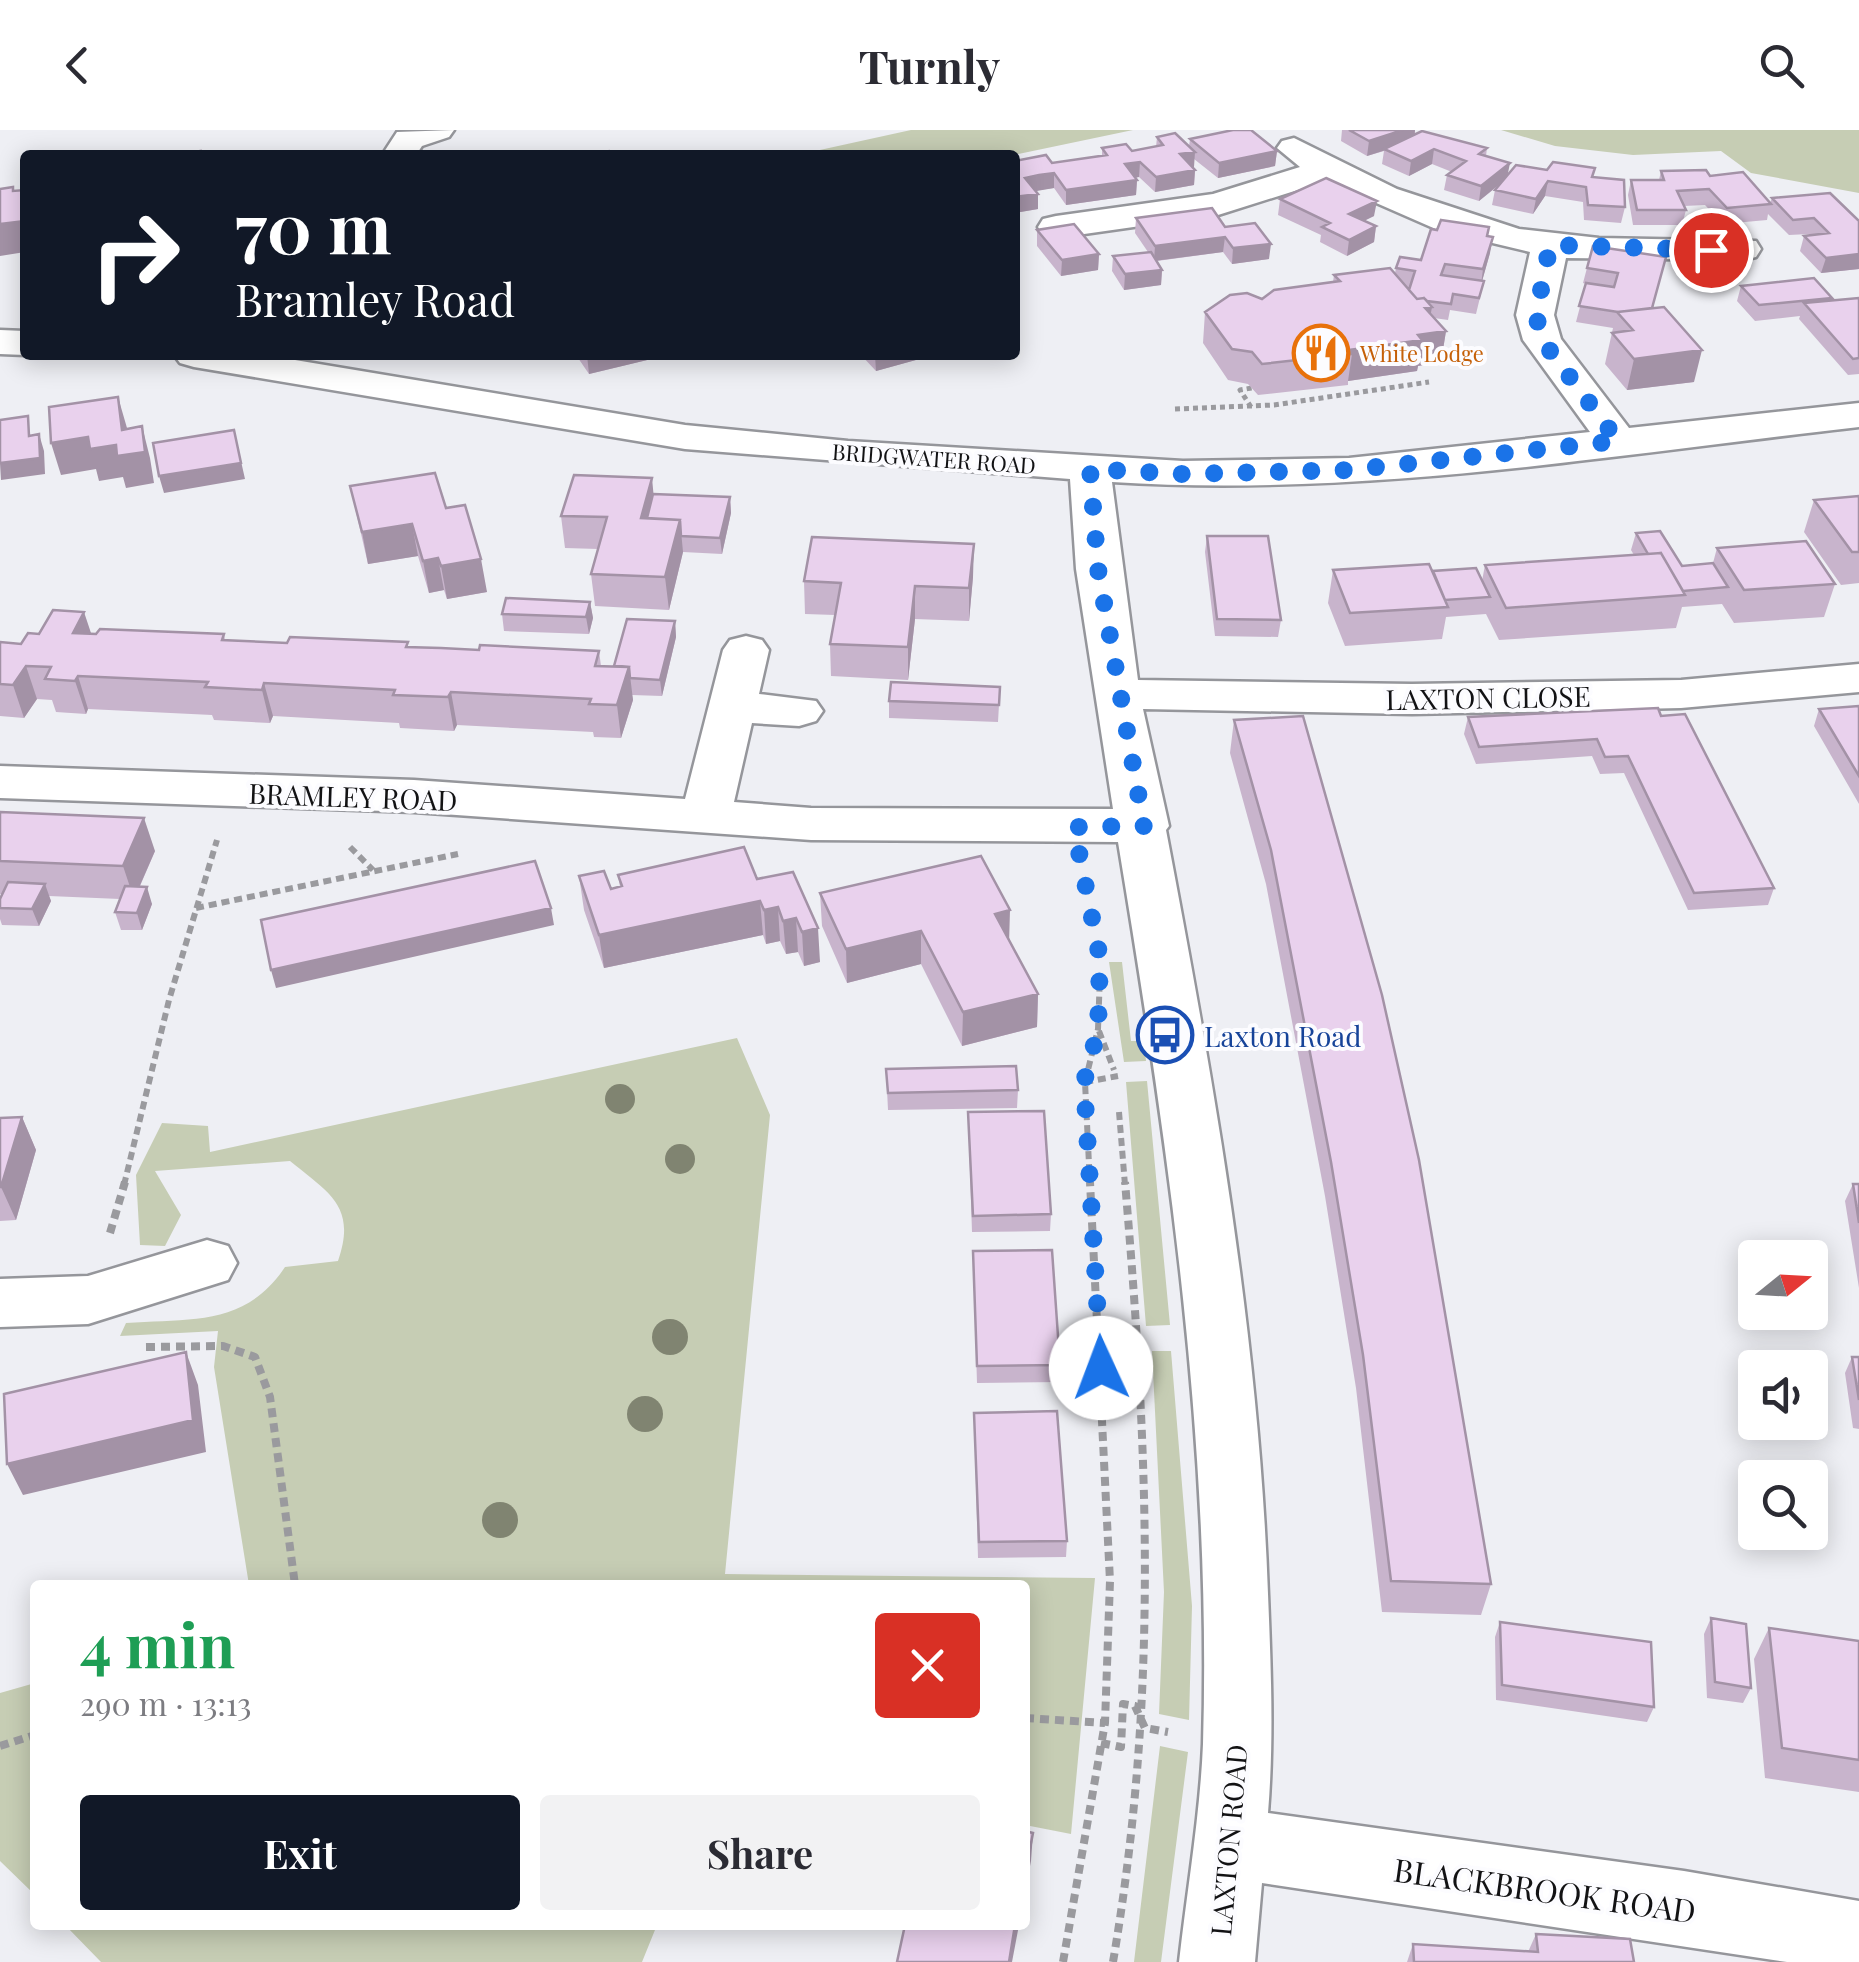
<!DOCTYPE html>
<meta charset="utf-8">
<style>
:root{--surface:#fff;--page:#f2f2f3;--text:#2b2b33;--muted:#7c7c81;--accent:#111827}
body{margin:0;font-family:"Playfair Display",serif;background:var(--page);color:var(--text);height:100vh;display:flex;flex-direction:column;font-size:38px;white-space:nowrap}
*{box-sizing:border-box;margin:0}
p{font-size:32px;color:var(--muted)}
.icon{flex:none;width:55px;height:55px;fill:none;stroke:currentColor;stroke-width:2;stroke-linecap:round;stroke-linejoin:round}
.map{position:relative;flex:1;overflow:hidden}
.sheet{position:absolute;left:30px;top:1450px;width:1000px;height:350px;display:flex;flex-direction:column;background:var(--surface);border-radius:10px;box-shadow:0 5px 25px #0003}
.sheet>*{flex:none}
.hud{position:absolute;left:20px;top:20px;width:1000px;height:210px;border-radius:10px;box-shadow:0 5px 25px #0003;background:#111827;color:#fff;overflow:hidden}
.needle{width:65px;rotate:72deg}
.fabs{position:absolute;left:1738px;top:1110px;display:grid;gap:20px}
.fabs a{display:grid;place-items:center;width:90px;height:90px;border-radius:10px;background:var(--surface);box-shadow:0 5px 25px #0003;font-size:50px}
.pin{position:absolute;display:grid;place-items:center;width:85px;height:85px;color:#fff;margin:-42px;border:5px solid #fff;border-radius:50%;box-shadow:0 2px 10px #0007}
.me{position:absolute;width:110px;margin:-55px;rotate:358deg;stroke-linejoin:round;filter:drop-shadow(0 0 8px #0008)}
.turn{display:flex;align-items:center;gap:35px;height:210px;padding:0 50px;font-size:45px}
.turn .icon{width:130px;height:130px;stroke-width:2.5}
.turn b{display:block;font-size:70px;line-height:85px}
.round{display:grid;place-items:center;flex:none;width:105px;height:105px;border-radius:10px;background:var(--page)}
.head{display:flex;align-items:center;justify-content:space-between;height:170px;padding:0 50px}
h1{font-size:60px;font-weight:700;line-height:75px;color:#1e9e55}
.primary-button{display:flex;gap:20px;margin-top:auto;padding:20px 50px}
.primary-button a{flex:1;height:115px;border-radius:10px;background:var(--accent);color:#fff;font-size:40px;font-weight:700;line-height:115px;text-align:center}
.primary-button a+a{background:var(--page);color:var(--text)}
header{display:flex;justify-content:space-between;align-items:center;height:130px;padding:0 50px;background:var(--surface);font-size:45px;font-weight:700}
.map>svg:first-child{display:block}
.green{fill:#c6cdb4}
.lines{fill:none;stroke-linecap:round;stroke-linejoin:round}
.minor-casing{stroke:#95969b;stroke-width:5}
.path-far2{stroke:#9a9a9e;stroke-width:5;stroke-dasharray:5 4;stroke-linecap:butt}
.path-far1{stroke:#9a9a9e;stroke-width:6;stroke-dasharray:8 5;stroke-linecap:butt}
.path{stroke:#9a9a9e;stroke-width:8;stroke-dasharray:9 6;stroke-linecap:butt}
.minor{fill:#fff;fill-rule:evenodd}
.tree{fill:#808471}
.wall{fill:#c8b4cc}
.shaded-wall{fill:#a392a6}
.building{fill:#e9d1ed;stroke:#a392a6;stroke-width:2.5}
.route{stroke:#1a73e8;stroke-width:18;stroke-dasharray:0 32.4}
.labels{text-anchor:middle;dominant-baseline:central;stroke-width:8;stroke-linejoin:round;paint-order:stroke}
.far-food-label{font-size:22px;fill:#c56008;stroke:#fcfcff;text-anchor:start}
.far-street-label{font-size:22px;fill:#121214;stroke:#fcfcff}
.street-label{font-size:28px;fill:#121214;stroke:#fcfcff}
.transit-label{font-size:28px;fill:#164399;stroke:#fcfcff;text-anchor:start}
.near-street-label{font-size:32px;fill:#121214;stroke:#fcfcff}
</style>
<header><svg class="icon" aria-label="back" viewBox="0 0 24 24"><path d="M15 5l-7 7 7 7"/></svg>Turnly<svg class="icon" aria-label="search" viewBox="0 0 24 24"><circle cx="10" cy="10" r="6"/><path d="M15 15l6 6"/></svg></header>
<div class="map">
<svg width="1859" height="1832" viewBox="0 0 1859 1832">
<rect width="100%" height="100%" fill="#eeeff4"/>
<path class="green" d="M911 0H1133L1013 25H797Z
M1501 0H1859V63L1751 43 1721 21 1633 25 1555 16Z
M1109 832H1122L1131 911H1144L1146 931 1124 932Z
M737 908 770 985 725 1444 1095 1448 1071 1704 1025 1695V1455H249L214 1237 218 1201 120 1206 126 1193C191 1188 245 1197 285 1137L338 1131C357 1076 329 1063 290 1031L155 1041 181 1085 165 1116 140 1115 136 1045 162 993 208 996 210 1022Z
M1147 951 1170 1195 1146 1196 1126 952Z
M1152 1221H1171L1192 1476 1189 1590 1159 1584 1164 1462Z
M35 1553V1765L0 1731V1563Z
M1160 1616 1188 1622 1161 1832H1134Z
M65 1795H657L642 1832H101Z"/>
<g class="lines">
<g class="minor-casing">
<path id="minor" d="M454 0 449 7 422 16 416 25H382L397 2Z
M1294 8 1397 59 1519 99 1599 108 1756 111 1761 119 1756 127 1743 130 1566 128 1554 185 1561 209 1629 298 1859 273V297C1612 325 1361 368 1112 352L1138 550 1412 554 1681 550 1859 534V562L1681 578 1412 584 1143 579 1169 696 1166 700C1214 953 1259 1207 1268 1464 1271 1538 1274 1610 1268 1683L1684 1741 1859 1771V1832H1787L1262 1753 1255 1832H1179C1187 1760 1200 1686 1203 1614 1212 1312 1167 1009 1118 712L811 710 414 682 0 668V636L414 650 685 669 723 520 730 510 746 506 762 510 769 520 759 564 816 571 823 581 816 591 799 596 752 593 734 672 811 678 1113 679 1076 439 1070 349 685 319 194 237 180 233 174 225H265L685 295 848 311 1183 331 1349 328 1590 302 1523 210 1516 185 1530 122 1438 100 1326 51 1218 85 1056 108 1043 105 1038 97 1043 89 1056 86 1213 64 1300 37 1277 18 1282 11Z
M0 200 25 201V225L0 224Z
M207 1110 228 1116 237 1133 228 1150 88 1194 0 1197V1149L88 1146Z"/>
</g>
<path class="path-far2" d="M1251 277 1240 260 1252 258
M1175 279 1274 275 1429 252"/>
<path class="path-far1" d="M350 717 373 740
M196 778 458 724
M1099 901 1114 940
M1085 952 1118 946
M1119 982 1125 1055
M124 1055 169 870 217 710
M1090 1055 1085 952 1098 899 1100 845"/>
<path class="path" d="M110 1103 125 1052
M1100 1203H1139
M146 1217 223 1216 255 1227 270 1267 295 1455
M1025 1588 1105 1593
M1101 1613 1121 1617 1123 1574 1135 1576 1145 1598 1168 1602
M0 1616 35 1605
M1063 1832 1105 1593 1110 1451 1090 1052
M1113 1832C1159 1563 1148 1322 1125 1052"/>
<use href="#minor" class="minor"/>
</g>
<g class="tree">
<circle cx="620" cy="969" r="15"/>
<circle cx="680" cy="1029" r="15"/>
<circle cx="670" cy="1207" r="18"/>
<circle cx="645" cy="1284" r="18"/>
<circle cx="500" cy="1390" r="18"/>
</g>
<path class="wall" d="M1342 0H1415V4L1487 18 1486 26 1508 44 1593 47 1625 77 1621 93 1584 90 1583 72 1545 66 1533 84 1492 75 1495 60 1499 55 1479 71 1444 60 1447 45 1452 42 1432 34 1409 46 1382 34 1384 21 1367 26 1341 11Z
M1157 7 1189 16 1190 9 1277 21 1275 36 1218 48 1194 29V37H1192L1195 40 1194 55 1155 62 1139 47 1135 48 1137 50 1136 65 1066 75 1054 58 1039 60 1036 61 1038 79 1015 83 1052 33 1102 26V18L1132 21 1156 17Z
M1661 41 1710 46 1770 73 1772 68 1859 91V139L1821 143 1800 121 1804 106 1811 105 1809 104 1789 105 1768 84 1767 90 1723 94 1705 75 1684 76 1686 80 1682 95H1633L1628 65 1631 50H1659Z
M1280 69 1374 86 1364 91 1376 96 1374 112 1347 126 1320 112 1321 105 1278 85Z
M1136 88 1225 97 1269 129 1232 134 1223 122 1157 131 1162 140 1161 155 1124 160 1112 141 1113 126 1148 122 1135 103Z
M1037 100 1099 124 1098 140 1061 146 1037 116Z
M1488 106 1490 123 1482 151H1484L1476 184 1450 180 1448 190 1434 188 1446 201 1441 232 1418 236 1417 241 1348 251V255L1258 265 1248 254 1228 250 1203 213 1205 182 1333 152 1334 145 1395 143 1396 138Z
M1593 116 1653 178 1694 252 1627 260 1605 234 1613 198 1576 192 1586 154 1583 153 1587 138Z
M1741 156 1832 168 1831 171 1859 168V244L1848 245 1799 189 1800 186 1755 191 1737 171Z
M576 225H668L589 244Z
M861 225H934L876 241Z
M350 356 446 378 487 462 447 469 444 460 429 463 418 426 368 434Z
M653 364 730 367 731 383 722 424 683 422 669 480 595 476 591 444 598 419 565 418 561 386Z
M1859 366V453L1841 455 1804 402 1814 370Z
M1636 403 1682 436 1713 433 1717 418 1835 454 1824 487 1734 493 1722 474 1682 477 1676 498 1499 510 1486 484 1446 487 1442 509 1345 516 1328 473 1333 440 1433 441 1482 451 1485 435 1634 425 1631 420Z
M1207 406 1281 490 1278 507 1215 506 1205 422Z
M973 447 969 491 915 489 908 550 831 546 830 514 835 485 805 484 804 451Z
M590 472 593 488 589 504 504 501 502 484Z
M675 491 676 507 662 566 632 565 633 570 621 608 594 607 593 602 457 595 454 601 400 598 399 593 273 586 270 593 214 590 212 585 88 579 86 584 56 582 52 570 37 569 24 588 0 586V512L21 514 91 504H224L225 510 287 513 479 520 599 521 601 536H614Z
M1000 557 998 592 889 588V571Z
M1859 576V674L1814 596 1819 579Z
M1661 586 1774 758 1768 775 1688 780 1624 643 1600 644 1592 626 1476 634 1464 604 1468 587Z
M1234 590 1491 1454 1481 1485 1382 1482 1356 1258 1325 1066 1266 754 1230 623Z
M0 682 155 721 140 756 152 774 142 800H121L115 782 120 769 49 766 51 771 39 796 2 795 0 789V769L2 764H0Z
M793 742 820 832 804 836 798 822 786 824 780 811 766 814 763 805 604 838 584 780 579 746 611 759 620 757 618 745 757 749Z
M820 763 1009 809 1038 864 1037 897 962 916 921 834 847 853 822 796Z
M886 939 1018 960 1017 978 888 980Z
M968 982 1051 1084 1050 1101 972 1102Z
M22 987 36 1020 16 1090 0 1091V988Z
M1853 1054H1859V1158L1845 1071Z
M973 1121 1060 1235 1059 1252 977 1253Z
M1852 1227H1859V1299L1853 1298 1845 1243Z
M974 1283 1067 1411 1066 1427 978 1428Z
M1711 1488 1751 1558 1743 1573 1707 1568 1704 1504Z
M1500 1492 1654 1577 1647 1592 1496 1570 1495 1507Z
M1769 1498 1859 1511V1662L1765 1648 1754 1529Z
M1536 1804 1634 1832H1407L1413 1814 1528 1822Z"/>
<path class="shaded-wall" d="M1403 0H1415L1414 11 1367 26 1369 11Z
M1434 19 1432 34 1409 46 1411 31Z
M1277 21 1275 36 1218 48 1219 33Z
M1195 22 1194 37 1179 40 1180 24Z
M1140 32 1139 47 1124 49 1125 34Z
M1510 33 1507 48 1479 71 1481 56Z
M1195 40 1194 55 1155 62 1156 47Z
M1054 43V58L1025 63V48Z
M1137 50 1136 65 1066 75V60Z
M1548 51 1545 66 1533 84 1536 69Z
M1038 64V79L1015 83V67Z
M1377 71 1374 86 1347 99 1349 84Z
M21 87 25 91V122L0 126V94Z
M1376 96 1374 112 1347 126 1349 110Z
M1225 107 1223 122 1154 131 1155 116Z
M1493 107 1490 123 1481 155 1483 139Z
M1271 114 1269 129 1232 134 1233 118Z
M1099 124 1098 140 1061 146 1062 130Z
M1859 124V139L1821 143 1826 128Z
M1162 140 1161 155 1124 160 1125 144Z
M1432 177 1427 204 1446 201 1441 232 1418 236 1417 241 1348 251 1352 224 1349 220 1425 178Z
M1702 220 1694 252 1627 260 1634 229Z
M587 225H668L589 244Z
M875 225H934L876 241Z
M118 267 127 298 130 324 142 296 150 328 154 353 126 358 123 347 99 351 96 339 61 345 51 313 88 307 116 315 122 300Z
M234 300 245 349 164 363 159 346Z
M39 304 44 321 45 344 1 350 0 333Z
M652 348 655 380 649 404 641 388Z
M730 367 731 383 722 424 720 408Z
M680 390 683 422 669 480 665 447Z
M412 394 418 426 368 434 362 402Z
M974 414 973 447 969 491V458Z
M438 428 444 460 429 463 423 431Z
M481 429 487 462 447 469 441 436Z
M915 456V489L908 550V517Z
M590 472 593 488 589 504 586 487Z
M84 482 95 515 73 503Z
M675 491 676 507 662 566 660 550Z
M26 536 37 569 24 588 13 555Z
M629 537 633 570 621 608 617 575Z
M78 546 88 579 86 584 75 551Z
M264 553 273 586 270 593 262 560Z
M451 562 457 595 454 601 448 567Z
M144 688 155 721 134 769 123 736Z
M45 754 51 771 39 796 32 779Z
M147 757 152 774 142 800 137 783Z
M760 771 763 805 604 838 599 805Z
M778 777 780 811 766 814 764 780Z
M551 778 554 795 276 858 271 840Z
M1010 780 1009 814 995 784Z
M796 788 798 822 786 824 783 791Z
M818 798 820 832 804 836 802 802Z
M921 801V834L847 853 846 819Z
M1038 864 1037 897 962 916 963 882Z
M22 987 36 1020 16 1090 1 1057Z
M186 1222 198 1255 206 1322 23 1365 7 1334Z
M1033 1703 1031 1731 1025 1762V1744Z
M1015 1795H1019L1012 1832H1009Z"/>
<path class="building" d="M1233 0H1251L1277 21 1219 33 1190 9Z
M1349 0H1403L1369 11Z
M1422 1 1487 18 1479 24 1510 33 1481 56 1447 45 1466 31 1434 19 1411 31 1384 19Z
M1175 3 1195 22 1180 24 1195 40 1156 47 1140 32 1125 34 1137 50 1066 60 1054 43 1039 45 1025 48 1038 64 1015 67V31L1046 25 1052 33 1107 25 1102 18 1126 14 1132 21 1163 15 1157 7Z
M201 21 203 25H176Z
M609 21 612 25H587Z
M1553 32 1595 38 1592 47 1624 50 1625 77 1588 75 1586 57 1548 51 1536 69 1495 60 1516 35 1547 40Z
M1706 40 1710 46 1743 42 1771 74 1727 78 1709 59 1677 61 1686 80H1637L1631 50H1664L1661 41Z
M1326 48 1377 71 1349 84 1376 96 1349 110 1322 97 1330 93 1280 69Z
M13 57V61L25 60V91L0 94V59Z
M1830 63 1859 91V124L1826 128 1804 106 1829 103 1814 88 1793 90 1772 68Z
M1212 78 1225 97 1255 93 1271 114 1233 118 1225 107 1155 116 1136 88Z
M1441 90 1489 97 1487 106 1493 107 1483 139 1445 134 1441 145 1484 151 1479 168 1453 164 1451 174 1427 171 1424 168 1417 169 1409 160 1415 141 1396 138 1400 127 1421 130 1431 99 1437 100Z
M1074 94 1099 124 1062 130 1037 100Z
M1593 116 1666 127 1652 178 1618 182 1579 176 1586 153 1614 157 1618 143 1587 138Z
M1151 122 1162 140 1125 144 1113 126Z
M1390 138 1417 169 1424 168 1432 177 1425 178 1446 201 1418 205 1422 210 1349 220 1352 224 1262 234 1252 222 1232 219 1205 182 1230 165 1247 163 1262 169 1274 160 1340 151 1334 145Z
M1814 148 1832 168 1759 175 1741 156Z
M1859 168V228L1853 229 1804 173Z
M1664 177 1702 220 1634 229 1612 203 1633 200 1617 182Z
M118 267 122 300 142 296 145 322 117 326 116 315 90 319 88 307 51 313 49 277Z
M28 286 29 306 39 304 40 328 0 333V290Z
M234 300 241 333 159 346 153 313Z
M435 343 446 378 465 375 481 429 441 436 438 428 423 431 412 394 362 402 350 356Z
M574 345 652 348 641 388 680 390 665 447 591 444 607 387 561 386Z
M653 364 730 367 720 408 681 406 680 390 647 388Z
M1859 366V422H1852L1814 370Z
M1660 401 1682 436 1713 433 1728 457 1683 461 1661 423 1648 424 1636 403Z
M1207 406H1268L1281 490 1217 489Z
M812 407 974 414 969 458 915 456 908 517 830 514 841 453 804 451Z
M1806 411 1835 454 1744 460 1717 418Z
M1661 423 1685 465 1506 478 1485 435Z
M1429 434 1448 477 1350 483 1333 440Z
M1476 438 1490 467 1445 470 1433 441Z
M506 468 590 472 586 487 502 484Z
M53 480 84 482 73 503 96 504 100 499 224 504 222 510 287 513 290 507 408 512 406 517 441 518 479 520 480 515 599 521 595 536 629 537 617 575 589 574 591 569 451 562 448 567 393 565 395 560 264 553 262 560 205 557 208 552 78 546 75 551 45 549 51 537 26 536 13 555 0 554V512L21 514 28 503 39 504Z
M627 489 675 491 660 550 630 548 629 537 614 536Z
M891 552 1000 557 999 575 889 571Z
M1859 576V646L1819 579Z
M1658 578 1661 586 1685 584 1774 758 1694 763 1628 626 1605 627 1597 609 1479 617 1468 587Z
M1303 586 1382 865 1419 1030 1491 1454 1391 1451 1363 1225 1331 1032 1271 720 1234 590Z
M0 682 144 688 123 736 0 731Z
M744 717 757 749 793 742 818 798 802 802 796 788 783 791 778 777 764 780 760 771 599 805 579 746 604 741 611 759 622 756 618 745Z
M981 726 1010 780 995 784 1038 864 963 882 921 801 846 819 820 763Z
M535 731 551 778 271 840 261 790Z
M8 752 45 754 32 779 0 778V769Z
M125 756 147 757 137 783 115 782Z
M1016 936 1018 960 888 963 886 939Z
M1044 981 1051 1084 973 1086 968 982Z
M22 987 1 1057H0V988Z
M1853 1054H1859V1093Z
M1052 1120 1060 1235 977 1236 973 1121Z
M186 1222 193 1290 7 1334 4 1264Z
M1852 1227H1859V1270Z
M1057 1281 1067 1411 979 1412 974 1283Z
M1711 1488 1746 1494 1751 1558 1715 1552Z
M1500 1492 1651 1512 1654 1577 1502 1555Z
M1769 1498 1859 1511V1630L1782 1618Z
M1025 1701 1033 1703 1025 1744Z
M905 1795H1015L1009 1832H897Z
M1536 1804 1630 1809 1634 1832H1414L1413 1814 1538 1822Z"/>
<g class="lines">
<path class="route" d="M1101 1238 1084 952 1098 900 1100 828 1074 697 1144 696 1098 439 1090 339 1183 344 1349 340 1618 311 1542 210 1536 185 1550 115 1711 120"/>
</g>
<defs>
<g id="restaurant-ring" transform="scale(2.875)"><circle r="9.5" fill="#fcfcff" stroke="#e8710a" stroke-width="1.5"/><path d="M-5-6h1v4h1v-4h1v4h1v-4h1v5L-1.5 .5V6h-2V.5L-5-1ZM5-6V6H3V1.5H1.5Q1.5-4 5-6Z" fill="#e8710a"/></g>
<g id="bus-ring" transform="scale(2.875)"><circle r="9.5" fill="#fcfcff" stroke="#1a4fb4" stroke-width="1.5"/><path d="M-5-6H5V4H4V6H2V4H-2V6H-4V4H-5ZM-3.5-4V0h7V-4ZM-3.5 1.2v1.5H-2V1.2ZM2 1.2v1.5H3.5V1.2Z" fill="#1a4fb4"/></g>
</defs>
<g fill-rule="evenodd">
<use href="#restaurant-ring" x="1321" y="223"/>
<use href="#bus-ring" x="1165" y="905"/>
</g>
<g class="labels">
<g class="far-food-label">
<text x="1360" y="223">White Lodge</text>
</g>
<g class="far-street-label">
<text transform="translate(934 328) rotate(4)">BRIDGWATER ROAD</text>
</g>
<g class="street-label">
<text transform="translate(1488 567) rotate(-1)">LAXTON CLOSE</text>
<text transform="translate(353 666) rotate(2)">BRAMLEY ROAD</text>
<text transform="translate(1228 1710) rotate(-85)">LAXTON ROAD</text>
</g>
<g class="transit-label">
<text x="1204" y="905">Laxton Road</text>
</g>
<g class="near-street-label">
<text transform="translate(1545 1759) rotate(8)">BLACKBROOK ROAD</text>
</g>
</g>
</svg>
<div class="fabs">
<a><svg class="needle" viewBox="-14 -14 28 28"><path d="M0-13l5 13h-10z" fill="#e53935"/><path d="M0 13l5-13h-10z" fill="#7c7c81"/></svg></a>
<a><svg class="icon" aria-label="sound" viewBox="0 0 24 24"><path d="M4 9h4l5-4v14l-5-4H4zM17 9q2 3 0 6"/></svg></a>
<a><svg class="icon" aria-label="search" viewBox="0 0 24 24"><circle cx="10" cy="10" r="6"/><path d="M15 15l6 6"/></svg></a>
</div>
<div class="pin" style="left:1711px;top:120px;background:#d93025"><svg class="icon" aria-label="arrive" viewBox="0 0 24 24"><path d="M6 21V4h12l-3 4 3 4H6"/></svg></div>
<svg class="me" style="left:1101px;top:1238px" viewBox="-20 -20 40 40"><circle r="19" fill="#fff"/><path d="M0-13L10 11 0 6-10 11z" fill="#1a73e8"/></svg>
<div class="hud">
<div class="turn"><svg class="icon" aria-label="right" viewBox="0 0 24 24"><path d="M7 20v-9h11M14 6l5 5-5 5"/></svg><div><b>70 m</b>Bramley Road</div></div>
</div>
<section class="sheet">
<div class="head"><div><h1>4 min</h1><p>290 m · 13:13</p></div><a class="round" style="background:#d93025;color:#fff"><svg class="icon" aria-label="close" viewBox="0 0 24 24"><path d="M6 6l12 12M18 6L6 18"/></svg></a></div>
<div class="primary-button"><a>Exit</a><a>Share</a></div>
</section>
</div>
